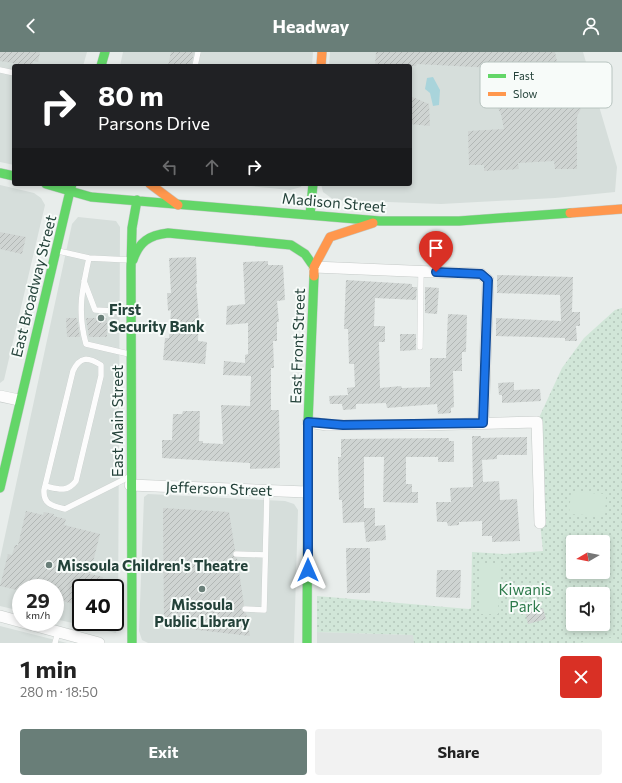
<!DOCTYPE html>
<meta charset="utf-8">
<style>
:root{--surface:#fff;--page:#f2f2f2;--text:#222;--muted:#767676;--accent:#697e78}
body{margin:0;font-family:Commissioner,sans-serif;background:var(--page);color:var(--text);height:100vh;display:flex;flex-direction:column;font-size:15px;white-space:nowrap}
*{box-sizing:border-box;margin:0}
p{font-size:13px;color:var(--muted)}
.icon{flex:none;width:22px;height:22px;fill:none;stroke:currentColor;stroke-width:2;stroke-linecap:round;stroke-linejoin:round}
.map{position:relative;height:591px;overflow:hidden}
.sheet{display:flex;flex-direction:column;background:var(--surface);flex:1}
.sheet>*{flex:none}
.banner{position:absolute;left:12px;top:12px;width:400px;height:122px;border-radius:4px;box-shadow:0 2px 6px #0003;background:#202124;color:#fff;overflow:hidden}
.needle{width:26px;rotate:260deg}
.buttons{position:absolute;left:566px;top:483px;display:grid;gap:8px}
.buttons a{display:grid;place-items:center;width:44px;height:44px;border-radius:4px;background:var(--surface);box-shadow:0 2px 6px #0003;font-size:20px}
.speed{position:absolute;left:12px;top:527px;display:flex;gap:8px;font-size:20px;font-weight:700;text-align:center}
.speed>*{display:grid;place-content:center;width:52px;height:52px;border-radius:50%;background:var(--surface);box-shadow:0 2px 6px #0003;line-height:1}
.speed small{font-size:10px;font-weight:400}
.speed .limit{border:2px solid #111;border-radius:6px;background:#fff;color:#111}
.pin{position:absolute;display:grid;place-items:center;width:34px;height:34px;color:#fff;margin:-41px -17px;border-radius:50% 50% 50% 0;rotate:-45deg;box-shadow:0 0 4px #0007}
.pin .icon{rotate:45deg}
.me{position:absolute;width:44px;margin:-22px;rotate:0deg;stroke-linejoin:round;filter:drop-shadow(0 0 3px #0008)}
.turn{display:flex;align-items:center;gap:14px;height:84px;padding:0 20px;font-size:18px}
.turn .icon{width:52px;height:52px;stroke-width:2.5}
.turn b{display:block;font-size:28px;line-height:34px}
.lanes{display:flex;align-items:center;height:38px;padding:0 20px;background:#0003;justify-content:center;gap:20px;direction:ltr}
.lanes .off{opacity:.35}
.round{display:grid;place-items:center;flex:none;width:42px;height:42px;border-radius:4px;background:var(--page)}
.summary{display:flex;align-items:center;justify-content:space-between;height:68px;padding:0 20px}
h1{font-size:24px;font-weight:700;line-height:30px}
.cta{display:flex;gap:8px;margin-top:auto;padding:8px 20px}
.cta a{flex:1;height:46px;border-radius:4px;background:var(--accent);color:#fff;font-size:16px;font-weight:700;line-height:46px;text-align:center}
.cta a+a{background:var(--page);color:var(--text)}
header{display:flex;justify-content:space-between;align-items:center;height:52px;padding:0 20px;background:var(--accent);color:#fff;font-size:18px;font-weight:700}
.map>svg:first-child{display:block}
.built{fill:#d6dedb;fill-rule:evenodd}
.park{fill:url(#park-dots);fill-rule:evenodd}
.garden{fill:#d1e6d8}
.water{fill:#a9d4db}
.building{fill:url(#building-hatch)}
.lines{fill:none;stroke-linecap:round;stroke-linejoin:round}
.lane-casing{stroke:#c5cac8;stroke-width:6}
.street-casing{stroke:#c5cac8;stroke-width:12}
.fast-casing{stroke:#c3cbc8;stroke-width:10}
.slow-casing{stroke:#c3cbc8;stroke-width:10}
.lane{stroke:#fcfcfc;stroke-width:5.5}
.street{stroke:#fcfcfc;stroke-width:11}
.fast{stroke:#63d668;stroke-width:9}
.slow{stroke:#ff974d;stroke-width:9}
.route-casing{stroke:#114b97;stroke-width:10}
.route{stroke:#1a73e8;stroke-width:7}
.poi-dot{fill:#697e78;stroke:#f7fbf9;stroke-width:1.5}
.labels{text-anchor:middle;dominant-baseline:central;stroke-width:4;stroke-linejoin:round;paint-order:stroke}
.street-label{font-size:15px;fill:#24423a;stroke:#f7fbf9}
.poi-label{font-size:15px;font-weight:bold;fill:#24423a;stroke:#f7fbf9;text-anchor:start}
.park-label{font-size:15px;fill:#2d7a4b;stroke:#f7fbf9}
.key{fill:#f7fbf9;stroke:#b8c4c0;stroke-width:1}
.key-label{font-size:11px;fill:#24423a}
</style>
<header><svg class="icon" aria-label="back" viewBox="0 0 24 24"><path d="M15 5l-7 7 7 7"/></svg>Headway<svg class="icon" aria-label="person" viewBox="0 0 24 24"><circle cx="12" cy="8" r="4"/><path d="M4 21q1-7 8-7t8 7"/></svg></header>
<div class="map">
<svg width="622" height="591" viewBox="0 0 622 591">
<defs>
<pattern id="park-dots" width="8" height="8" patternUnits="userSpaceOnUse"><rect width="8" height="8" fill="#d1e6d8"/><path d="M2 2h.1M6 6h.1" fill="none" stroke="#b3c6ba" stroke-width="1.8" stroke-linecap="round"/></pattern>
<pattern id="building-hatch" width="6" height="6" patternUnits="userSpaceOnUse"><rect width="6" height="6" fill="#cfd4d2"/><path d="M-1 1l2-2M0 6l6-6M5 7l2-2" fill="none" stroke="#b2b7b5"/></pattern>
</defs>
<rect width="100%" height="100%" fill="#e8edeb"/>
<path class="built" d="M0 0H87L83 14H14V113L0 110Z
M123 0H313L312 14H120Z
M330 0H583L617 115 615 140 555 146 441 152 334 148 323 140 321 132H410V14H329Z
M230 132H302L301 135 290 138Z
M0 133 34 141 41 146 45 153 4 328 0 331Z
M78 165 116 169 120 175 118 571 116 581 55 567V536H21V559L0 554V507L72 172ZM81 536H115V570H81Z
M148 442 285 449 294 452 298 458 294 591H148L142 588 139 579 144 445Z
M0 574 67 591H0Z
M317 580 414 583V591H317Z"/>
<path class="park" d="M622 256V591H414L413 583 317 580V544L469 557 471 556 472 500 504 502 543 499 540 471 537 370 562 316 584 286 615 258ZM573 490H603V520H573ZM573 542H603V572H573Z"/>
<path class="garden" d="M571 440 606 442 605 464 569 462Z
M480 512H500L498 562H479Z
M617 585 618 591H577Z"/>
<path class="water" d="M433 25 440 38 439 53 433 54 430 41 425 37 427 26Z"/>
<path class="building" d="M0 0H40L38 10 33 9 32 14 0 9Z
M171 0H194L191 14H168Z
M376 0H555L560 24 576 32 581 39 584 50 577 65V117H555L554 109 518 111 519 117 484 119V113H469L468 79 504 77 501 62 496 52 500 33 493 30 494 16 417 12 416 14H375Z
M410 44 429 52 430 74 410 72Z
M0 180 26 185 22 202 0 197Z
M196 205 197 232H196L199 267 198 289 207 290 205 312 163 308 165 286H169L171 258 168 259 167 241H171L169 206Z
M268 209V213H283L285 248 277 249 279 270H277V289H273L274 316H271V358H279L280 416 250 417V411L162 406V388H172L173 362H182L183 359H200L199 389H203V391L223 392 221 353 250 354 251 324 223 323 224 309 245 311V303L248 302V271L226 273 227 254 245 252 243 210Z
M497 223 573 225 572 260H580V274H576L577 289H565V286L496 284V266L561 269 560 243 497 241Z
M346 228 412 232V235H417L416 248 375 246 374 274H385V290H379L380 336 401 334 402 336 430 335V306H446L448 262 467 263 466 300H462V319H453L454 355 451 356V361L438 362 437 352 387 356 386 351 356 352V357L343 358 342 352H330L329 344 348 343 347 336 355 335 354 312H349L348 277H344Z
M425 235 439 236 437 262 425 261Z
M66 266H77L80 285H67Z
M86 266H107V285H89Z
M400 282H416V298L400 299Z
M514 330V338L540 337 541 349 502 351V343H499L498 331Z
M472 384H481V386L527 385V403H497V407L482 408 483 430 499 429 500 448 517 447 520 489 492 490V484H482V469L459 470V473L448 474 447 470H437L436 450H451L450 436 473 435Z
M449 386V389H454V410H438V405H406V432H412V440H418V451L383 450 384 405H364V456H375V474L385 473 386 488 366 490 364 470 343 471 342 448H339L338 405H341V387Z
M163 456 229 460 235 498 232 502 237 506 244 553 241 557 246 561 250 584 164 574Z
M26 459 43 463 44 460 54 462 53 464 66 467 64 473 100 482 90 522 103 525 101 536H81V554L55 547V536H21V539L0 534 8 502 12 503 15 493H18Z
M346 496H370V541H347Z
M437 518H461L460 546 436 545Z
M543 556 546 567 528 572 525 560Z"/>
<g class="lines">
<g class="lane-casing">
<path id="lane" d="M195 14 198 0
M0 18 14 21
M58 199 89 206 130 208
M89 206C82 238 77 260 86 292L129 302
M84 229 95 258 129 260
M420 295 421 219
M45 434C58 437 67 441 76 429L101 324V313C88 305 80 304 73 319L44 438C43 452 52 454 65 457L129 425
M236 502 265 503
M245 557 264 558 267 438
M55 591 58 580"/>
</g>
<g class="street-casing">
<path id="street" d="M314 215 481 222 488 228 483 371
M0 344 19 348
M308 370 327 373H422L537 370 540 471
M130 433 307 440
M0 564 99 591"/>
</g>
<g class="fast-casing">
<path id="fast" d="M101 14 105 0
M0 121 14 124
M46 132 70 139
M72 132 70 139 91 145 380 169H459L570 161
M310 163 313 132
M133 208C139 190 149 183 168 181L291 193 305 202 314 215
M0 436 70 139
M132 591 131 216 132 176 137 148
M307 591 308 370 314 224"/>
</g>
<g class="slow-casing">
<path id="slow" d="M321 14 322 0
M150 132 178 153
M570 161 622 157
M314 224V215L330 185 373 171"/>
</g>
<use href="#lane" class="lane"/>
<use href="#street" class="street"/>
<use href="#fast" class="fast"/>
<use href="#slow" class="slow"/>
</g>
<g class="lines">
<g class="route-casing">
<path id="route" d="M308 518V370L343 373 483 371 488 228 481 222 436 220"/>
</g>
<use href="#route" class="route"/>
</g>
<g class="poi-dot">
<circle cx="101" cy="266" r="4"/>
<circle cx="49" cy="513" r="4"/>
<circle cx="202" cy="537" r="4"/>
</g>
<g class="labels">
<g class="street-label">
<text transform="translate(334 150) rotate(5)">Madison Street</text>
<text transform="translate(33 234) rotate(-76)">East Broadway Street</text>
<text transform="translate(297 294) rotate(-88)">East Front Street</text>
<text transform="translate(117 369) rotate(-90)">East Main Street</text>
<text transform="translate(219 436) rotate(2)">Jefferson Street</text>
</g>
<g class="poi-label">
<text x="109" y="257">First<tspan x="109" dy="17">Security Bank</tspan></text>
<text x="57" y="513">Missoula Children's Theatre</text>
<text x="202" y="552" text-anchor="middle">Missoula<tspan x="202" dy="17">Public Library</tspan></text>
</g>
<g class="park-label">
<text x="525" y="537">Kiwanis<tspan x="525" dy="17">Park</tspan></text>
</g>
</g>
<rect x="480" y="10" width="132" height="46" rx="6" class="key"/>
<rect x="488" y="22" width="18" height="4" fill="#63d668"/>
<rect x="488" y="40" width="18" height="4" fill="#ff974d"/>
<g class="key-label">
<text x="513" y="28">Fast</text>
<text x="513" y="46">Slow</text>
</g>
</svg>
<div class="buttons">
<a><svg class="needle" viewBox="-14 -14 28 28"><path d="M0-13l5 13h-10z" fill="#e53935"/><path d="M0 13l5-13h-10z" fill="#767676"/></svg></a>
<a><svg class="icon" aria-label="sound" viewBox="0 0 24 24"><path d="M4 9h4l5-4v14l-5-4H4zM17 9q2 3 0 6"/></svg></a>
</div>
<div class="speed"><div>29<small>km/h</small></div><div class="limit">40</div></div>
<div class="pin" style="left:436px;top:220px;background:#d93025"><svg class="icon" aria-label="arrive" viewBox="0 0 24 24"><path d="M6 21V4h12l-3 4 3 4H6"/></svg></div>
<svg class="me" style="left:308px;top:518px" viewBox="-20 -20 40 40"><path d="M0-17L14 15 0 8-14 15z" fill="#1a73e8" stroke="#fff" stroke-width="4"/></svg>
<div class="banner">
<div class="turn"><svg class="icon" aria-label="right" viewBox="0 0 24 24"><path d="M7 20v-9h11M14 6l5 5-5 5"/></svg><div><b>80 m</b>Parsons Drive</div></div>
<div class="lanes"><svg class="icon off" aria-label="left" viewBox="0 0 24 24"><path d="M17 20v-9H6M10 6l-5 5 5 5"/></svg><svg class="icon off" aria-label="ahead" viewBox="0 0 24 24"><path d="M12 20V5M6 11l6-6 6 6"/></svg><svg class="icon" aria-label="right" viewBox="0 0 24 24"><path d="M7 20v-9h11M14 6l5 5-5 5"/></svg></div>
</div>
</div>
<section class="sheet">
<div class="summary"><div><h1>1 min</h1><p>280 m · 18:50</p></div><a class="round" style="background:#d93025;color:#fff"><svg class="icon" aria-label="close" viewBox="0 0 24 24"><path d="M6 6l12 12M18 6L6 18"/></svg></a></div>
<div class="cta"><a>Exit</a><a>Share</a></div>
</section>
